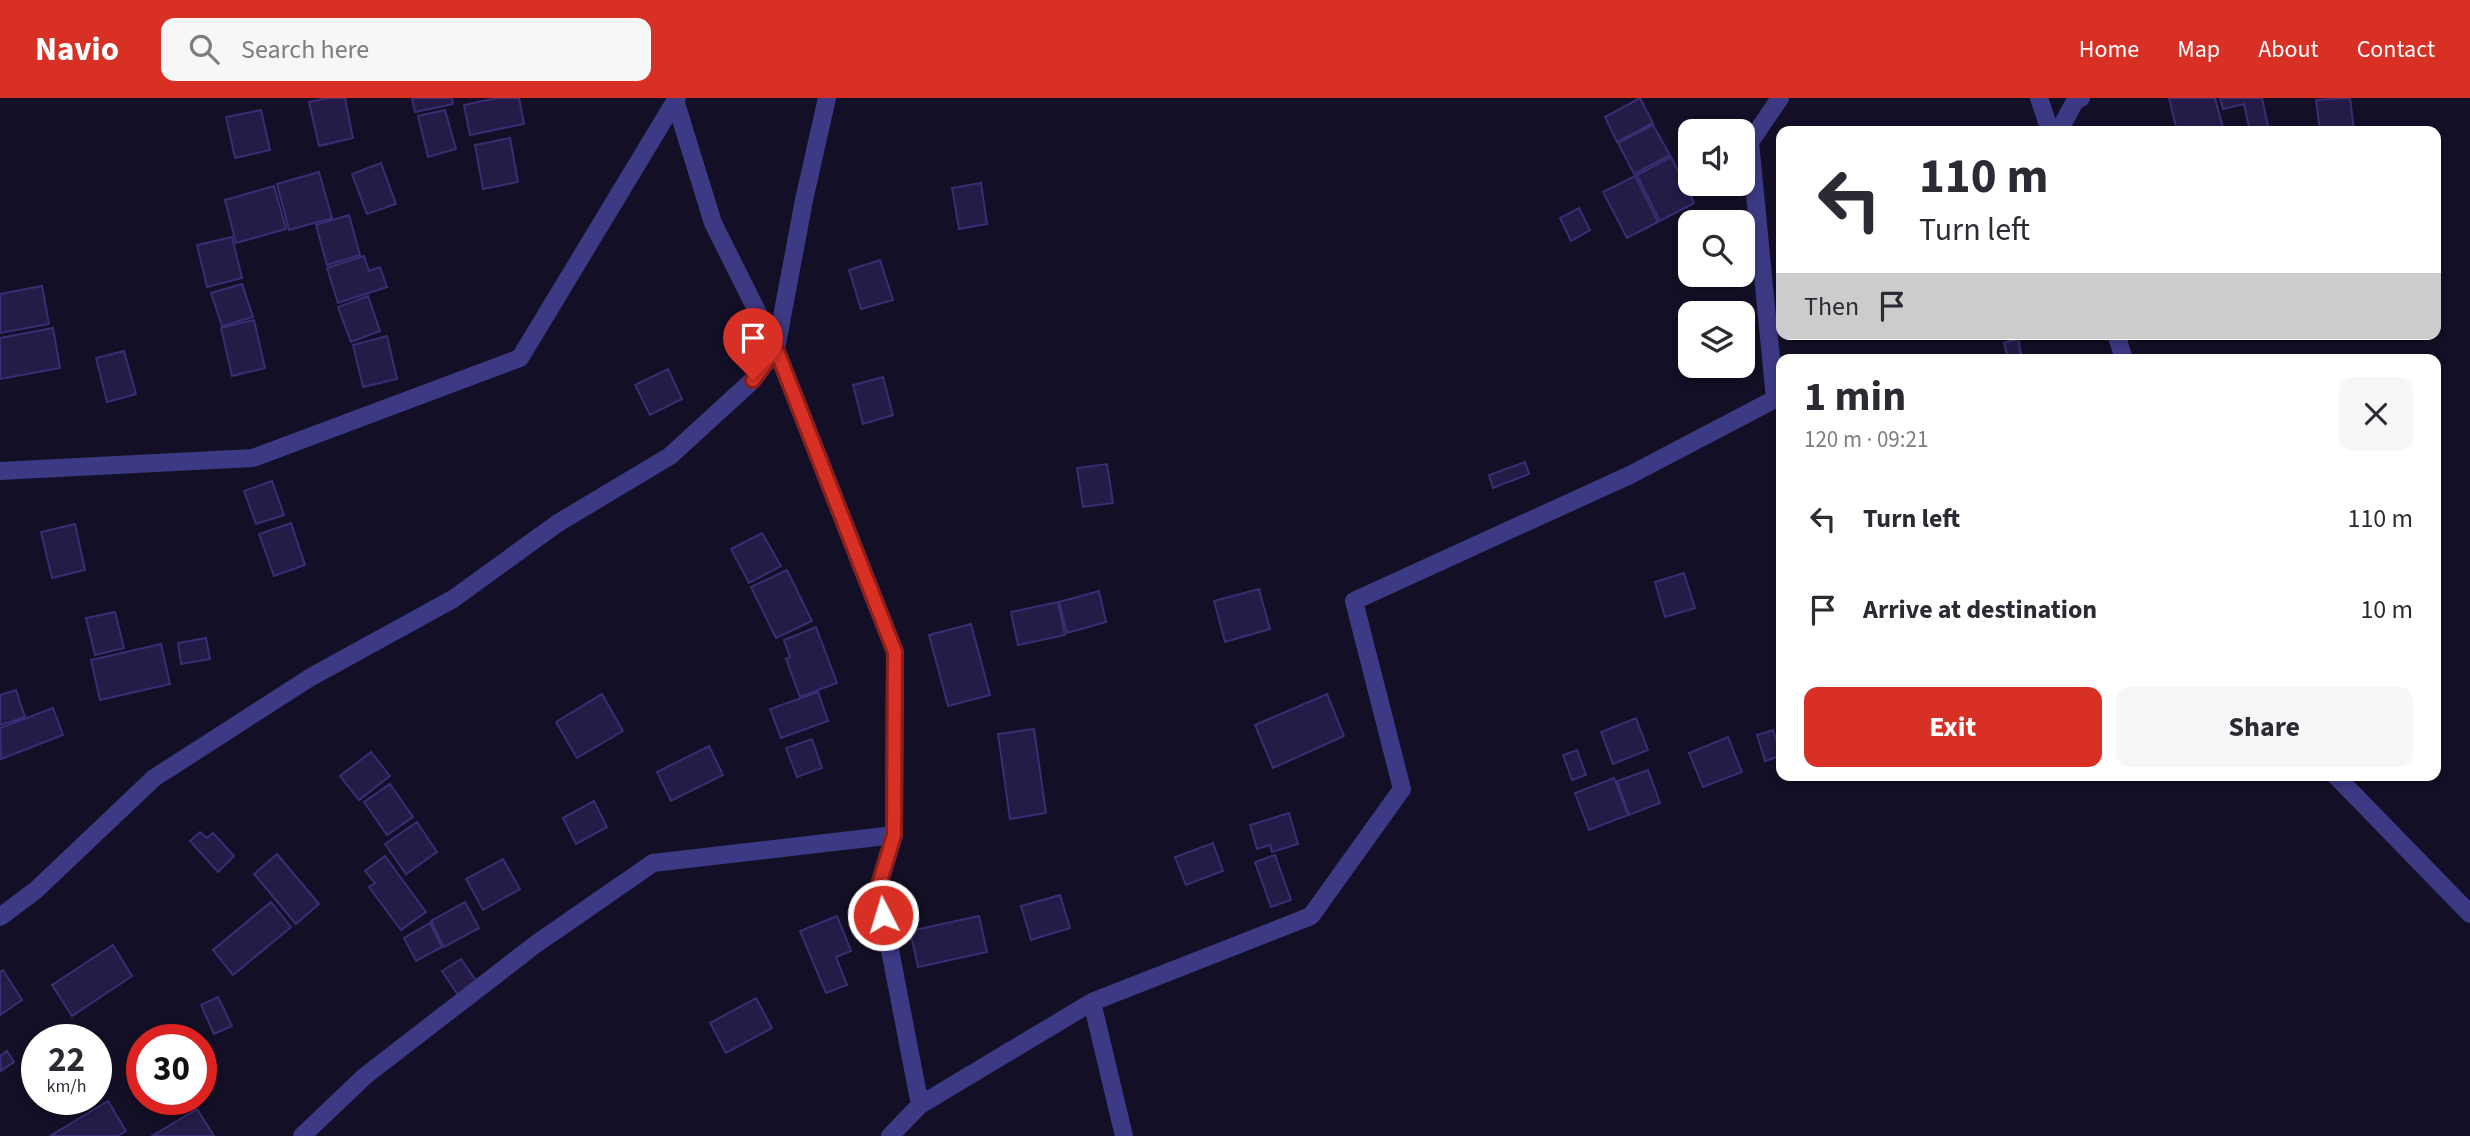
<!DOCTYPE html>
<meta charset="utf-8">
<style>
:root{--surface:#fff;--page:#f7f7f7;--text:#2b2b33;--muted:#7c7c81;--accent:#d93025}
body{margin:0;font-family:"Source Sans 3",sans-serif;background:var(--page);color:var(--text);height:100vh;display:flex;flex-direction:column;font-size:26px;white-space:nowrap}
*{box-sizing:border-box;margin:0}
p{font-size:23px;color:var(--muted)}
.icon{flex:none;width:38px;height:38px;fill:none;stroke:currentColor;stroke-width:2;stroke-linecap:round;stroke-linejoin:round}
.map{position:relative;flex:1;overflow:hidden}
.drawer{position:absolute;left:1776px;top:256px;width:665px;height:427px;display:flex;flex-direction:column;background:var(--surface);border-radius:14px;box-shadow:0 4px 10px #0003}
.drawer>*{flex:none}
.hud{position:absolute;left:1776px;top:28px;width:665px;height:214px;border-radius:14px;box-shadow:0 4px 10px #0003;background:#fff;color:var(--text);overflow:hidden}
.buttons{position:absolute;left:1678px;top:21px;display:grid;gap:14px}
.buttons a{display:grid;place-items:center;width:77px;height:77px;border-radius:14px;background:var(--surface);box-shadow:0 4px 10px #0003;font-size:35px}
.speed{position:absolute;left:21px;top:926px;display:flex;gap:14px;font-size:35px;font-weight:700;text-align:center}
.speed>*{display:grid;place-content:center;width:91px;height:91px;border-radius:50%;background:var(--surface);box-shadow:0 4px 10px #0003;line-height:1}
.speed small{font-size:18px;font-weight:400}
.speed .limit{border:10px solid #d22;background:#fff;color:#111}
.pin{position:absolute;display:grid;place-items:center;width:60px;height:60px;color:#fff;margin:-72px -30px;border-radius:50% 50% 50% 0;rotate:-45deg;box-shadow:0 0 7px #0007}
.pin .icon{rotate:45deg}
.me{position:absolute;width:77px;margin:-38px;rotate:355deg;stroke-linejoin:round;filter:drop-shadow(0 0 5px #0008)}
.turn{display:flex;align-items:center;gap:24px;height:147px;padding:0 28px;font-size:32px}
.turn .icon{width:91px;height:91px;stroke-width:2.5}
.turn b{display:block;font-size:49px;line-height:60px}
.then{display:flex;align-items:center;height:66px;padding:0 28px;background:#0003;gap:14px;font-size:26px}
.round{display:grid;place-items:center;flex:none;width:74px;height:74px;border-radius:14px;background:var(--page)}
.head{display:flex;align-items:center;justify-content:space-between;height:119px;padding:0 28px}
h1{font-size:42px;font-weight:700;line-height:52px}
.action{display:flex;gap:14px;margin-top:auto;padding:14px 28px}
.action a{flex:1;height:80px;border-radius:14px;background:var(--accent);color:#fff;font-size:28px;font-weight:700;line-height:80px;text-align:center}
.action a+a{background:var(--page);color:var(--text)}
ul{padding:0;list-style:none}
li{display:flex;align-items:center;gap:21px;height:91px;padding:0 28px}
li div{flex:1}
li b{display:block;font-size:26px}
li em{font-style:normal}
header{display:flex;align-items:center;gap:42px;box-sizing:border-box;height:98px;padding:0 35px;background:var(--accent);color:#fff}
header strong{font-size:33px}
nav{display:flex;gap:38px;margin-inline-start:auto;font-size:24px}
.search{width:490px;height:63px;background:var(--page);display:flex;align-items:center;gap:18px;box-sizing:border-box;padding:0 24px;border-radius:14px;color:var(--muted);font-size:26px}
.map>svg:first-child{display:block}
.building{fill:#241b47;stroke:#3b2d73;stroke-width:2}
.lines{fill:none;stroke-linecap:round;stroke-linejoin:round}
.street{stroke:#3d3a85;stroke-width:18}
.route-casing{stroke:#8d1f18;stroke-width:18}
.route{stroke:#d93025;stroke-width:12}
</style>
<header>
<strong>Navio</strong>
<div class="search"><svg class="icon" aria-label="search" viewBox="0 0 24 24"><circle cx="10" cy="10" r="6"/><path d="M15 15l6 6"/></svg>Search here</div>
<nav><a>Home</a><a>Map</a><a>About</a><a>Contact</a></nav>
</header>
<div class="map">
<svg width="2470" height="1038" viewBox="0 0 2470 1038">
<rect width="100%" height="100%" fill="#130f26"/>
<path class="building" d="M328 0H345L353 40 319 48 309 4Z
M412 0H452L453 6 415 14Z
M497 0H519L524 26 470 37 464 7Z
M1640 0 1653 25 1617 44 1605 19Z
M2169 0H2215L2224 33H2177Z
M2220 0H2262L2269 33H2250L2244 6 2223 11Z
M2350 0 2354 32 2320 33 2316 2Z
M261 12 270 52 235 60 226 19Z
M445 12 456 51 428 59 418 18Z
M1653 27 1670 57 1634 76 1618 45Z
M510 40 518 84 483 91 475 47Z
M1671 59 1694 105 1660 123 1637 77Z
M381 65 396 106 367 116 352 76Z
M319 74 332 120 289 132 277 86Z
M1635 78 1658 124 1627 140 1603 94Z
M981 85 987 126 959 131 952 90Z
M274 88 286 131 236 145 225 102Z
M1579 110 1590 132 1571 143 1560 120Z
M349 117 360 157 327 167 316 127Z
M232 139 242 180 207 189 197 147Z
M364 158 369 173 380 169 387 189 338 205 327 170Z
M880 162 893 202 861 211 849 172Z
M242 186 253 219 222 228 211 195Z
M42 188 49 226 0 235V196Z
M368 198 380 233 351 244 338 209Z
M254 222 265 270 232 278 221 230Z
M53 230 60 270 0 281V240Z
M387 238 397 281 363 289 353 247Z
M2018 241 2022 261H1994L2007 257 2004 245Z
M124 253 136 296 107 304 96 260Z
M668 271 682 301 650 317 635 287Z
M883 279 893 317 863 326 853 287Z
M1525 364 1529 376 1493 390 1489 377Z
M1107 366 1113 405 1083 409 1077 370Z
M272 383 284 417 256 426 244 393Z
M291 425 305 467 274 478 259 436Z
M75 426 85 472 52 480 41 434Z
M762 435 781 468 749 485 731 451Z
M787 472 812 523 776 540 751 489Z
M1684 475 1695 510 1665 519 1655 484Z
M1259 491 1270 531 1225 544 1214 503Z
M1099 493 1106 524 1067 535 1059 504Z
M1058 504 1065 537 1018 547 1011 514Z
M115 514 124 550 95 557 86 520Z
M971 526 990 597 948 608 929 537Z
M816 529 837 585 800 599 786 561 790 559 784 542Z
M206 540 210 561 181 566 178 545Z
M161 546 170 586 100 602 91 562Z
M16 592 25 619 0 627V597Z
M818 594 828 623 781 640 770 611Z
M602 596 623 633 577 660 556 624Z
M1327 596 1344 638 1273 670 1255 627Z
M53 610 63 637 1 661 0 630Z
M1636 620 1648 652 1613 666 1601 634Z
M1034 631 1046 715 1010 721 998 636Z
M1773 632 1781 658 1765 663 1757 637Z
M1728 639 1742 674 1703 689 1689 655Z
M812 641 822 670 797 679 786 650Z
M709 648 723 677 671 703 657 674Z
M1577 652 1586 677 1572 682 1563 657Z
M371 654 390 678 359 702 340 678Z
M1648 672 1660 705 1629 717 1617 683Z
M1614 680 1628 717 1589 732 1575 695Z
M390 686 413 719 387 737 364 704Z
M594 703 607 729 576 746 563 720Z
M1289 715 1298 746 1272 754 1270 747 1257 751 1250 727Z
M417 724 437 754 406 776 385 746Z
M200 734 207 740 213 735 234 758 218 774 190 743Z
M1213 745 1223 773 1186 787 1175 759Z
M277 756 319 806 296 826 254 776Z
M1275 757 1291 802 1271 809 1255 764Z
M385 758 426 814 401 832 369 789 375 785 365 773Z
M503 761 520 791 483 812 466 781Z
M1060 797 1070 830 1031 842 1021 808Z
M271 804 291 829 233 877 213 852Z
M465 804 479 830 444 849 431 823Z
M837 818 851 853 836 859 847 887 826 895 800 833Z
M979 818 987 854 918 869 910 833Z
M430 825 442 849 416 863 404 840Z
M113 847 132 878 72 918 52 887Z
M461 861 477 884 458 897 442 873Z
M3 872 22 902 0 917V874Z
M218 899 232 928 214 936 201 907Z
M756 900 772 930 726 955 710 925Z
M7 953 14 964 1 973 0 958Z
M108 1003 126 1033 118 1038H50Z
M197 1011 214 1038H152Z"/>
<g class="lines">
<path class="street" d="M2039 0 2050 33
M675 2 713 125 776 251 895 554 894 737 878 790 920 1007
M2059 33 2075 3 2081 0
M2116 236 2124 261
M0 373 253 360 520 260 677 0
M2335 677 2470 816
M0 819 36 792 154 680 311 579 453 501 558 425 670 358 753 282 776 251 804 102 827 0
M1092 904 1124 1038
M302 1038 365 978 536 846 653 765 894 737
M890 1038 920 1007 1092 904 1311 818 1402 691 1354 503 1630 377 1775 301 1750 44 1780 0"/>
</g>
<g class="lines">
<g class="route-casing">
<path id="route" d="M753 282 776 251 895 554 894 737 878 790 883 817"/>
</g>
<use href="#route" class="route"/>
</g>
</svg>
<div class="buttons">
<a><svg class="icon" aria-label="sound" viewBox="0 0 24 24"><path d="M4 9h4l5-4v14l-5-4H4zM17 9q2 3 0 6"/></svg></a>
<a><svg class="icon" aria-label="search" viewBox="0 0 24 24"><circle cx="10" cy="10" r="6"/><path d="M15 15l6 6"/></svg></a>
<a><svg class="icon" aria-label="layers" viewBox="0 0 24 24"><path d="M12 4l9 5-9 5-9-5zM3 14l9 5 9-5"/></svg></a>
</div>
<div class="speed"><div>22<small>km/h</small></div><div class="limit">30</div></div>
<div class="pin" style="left:753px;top:282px;background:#d93025"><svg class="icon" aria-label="arrive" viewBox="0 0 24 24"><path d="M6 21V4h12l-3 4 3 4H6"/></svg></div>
<svg class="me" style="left:883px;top:817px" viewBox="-20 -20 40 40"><circle r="17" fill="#d93025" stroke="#fff" stroke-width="3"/><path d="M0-11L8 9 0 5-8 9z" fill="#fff"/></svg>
<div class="hud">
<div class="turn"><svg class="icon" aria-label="left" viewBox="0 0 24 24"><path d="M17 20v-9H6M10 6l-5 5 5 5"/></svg><div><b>110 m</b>Turn left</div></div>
<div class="then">Then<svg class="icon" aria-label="arrive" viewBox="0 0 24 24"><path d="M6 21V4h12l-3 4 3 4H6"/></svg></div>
</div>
<section class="drawer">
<div class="head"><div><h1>1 min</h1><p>120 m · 09:21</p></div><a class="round"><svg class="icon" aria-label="close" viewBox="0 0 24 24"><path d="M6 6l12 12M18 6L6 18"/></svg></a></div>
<ul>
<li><svg class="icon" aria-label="left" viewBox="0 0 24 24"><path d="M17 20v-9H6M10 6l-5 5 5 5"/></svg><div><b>Turn left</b></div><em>110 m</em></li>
<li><svg class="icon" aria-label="arrive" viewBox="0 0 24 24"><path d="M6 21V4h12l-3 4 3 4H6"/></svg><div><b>Arrive at destination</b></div><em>10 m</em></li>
</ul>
<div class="action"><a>Exit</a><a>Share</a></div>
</section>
</div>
